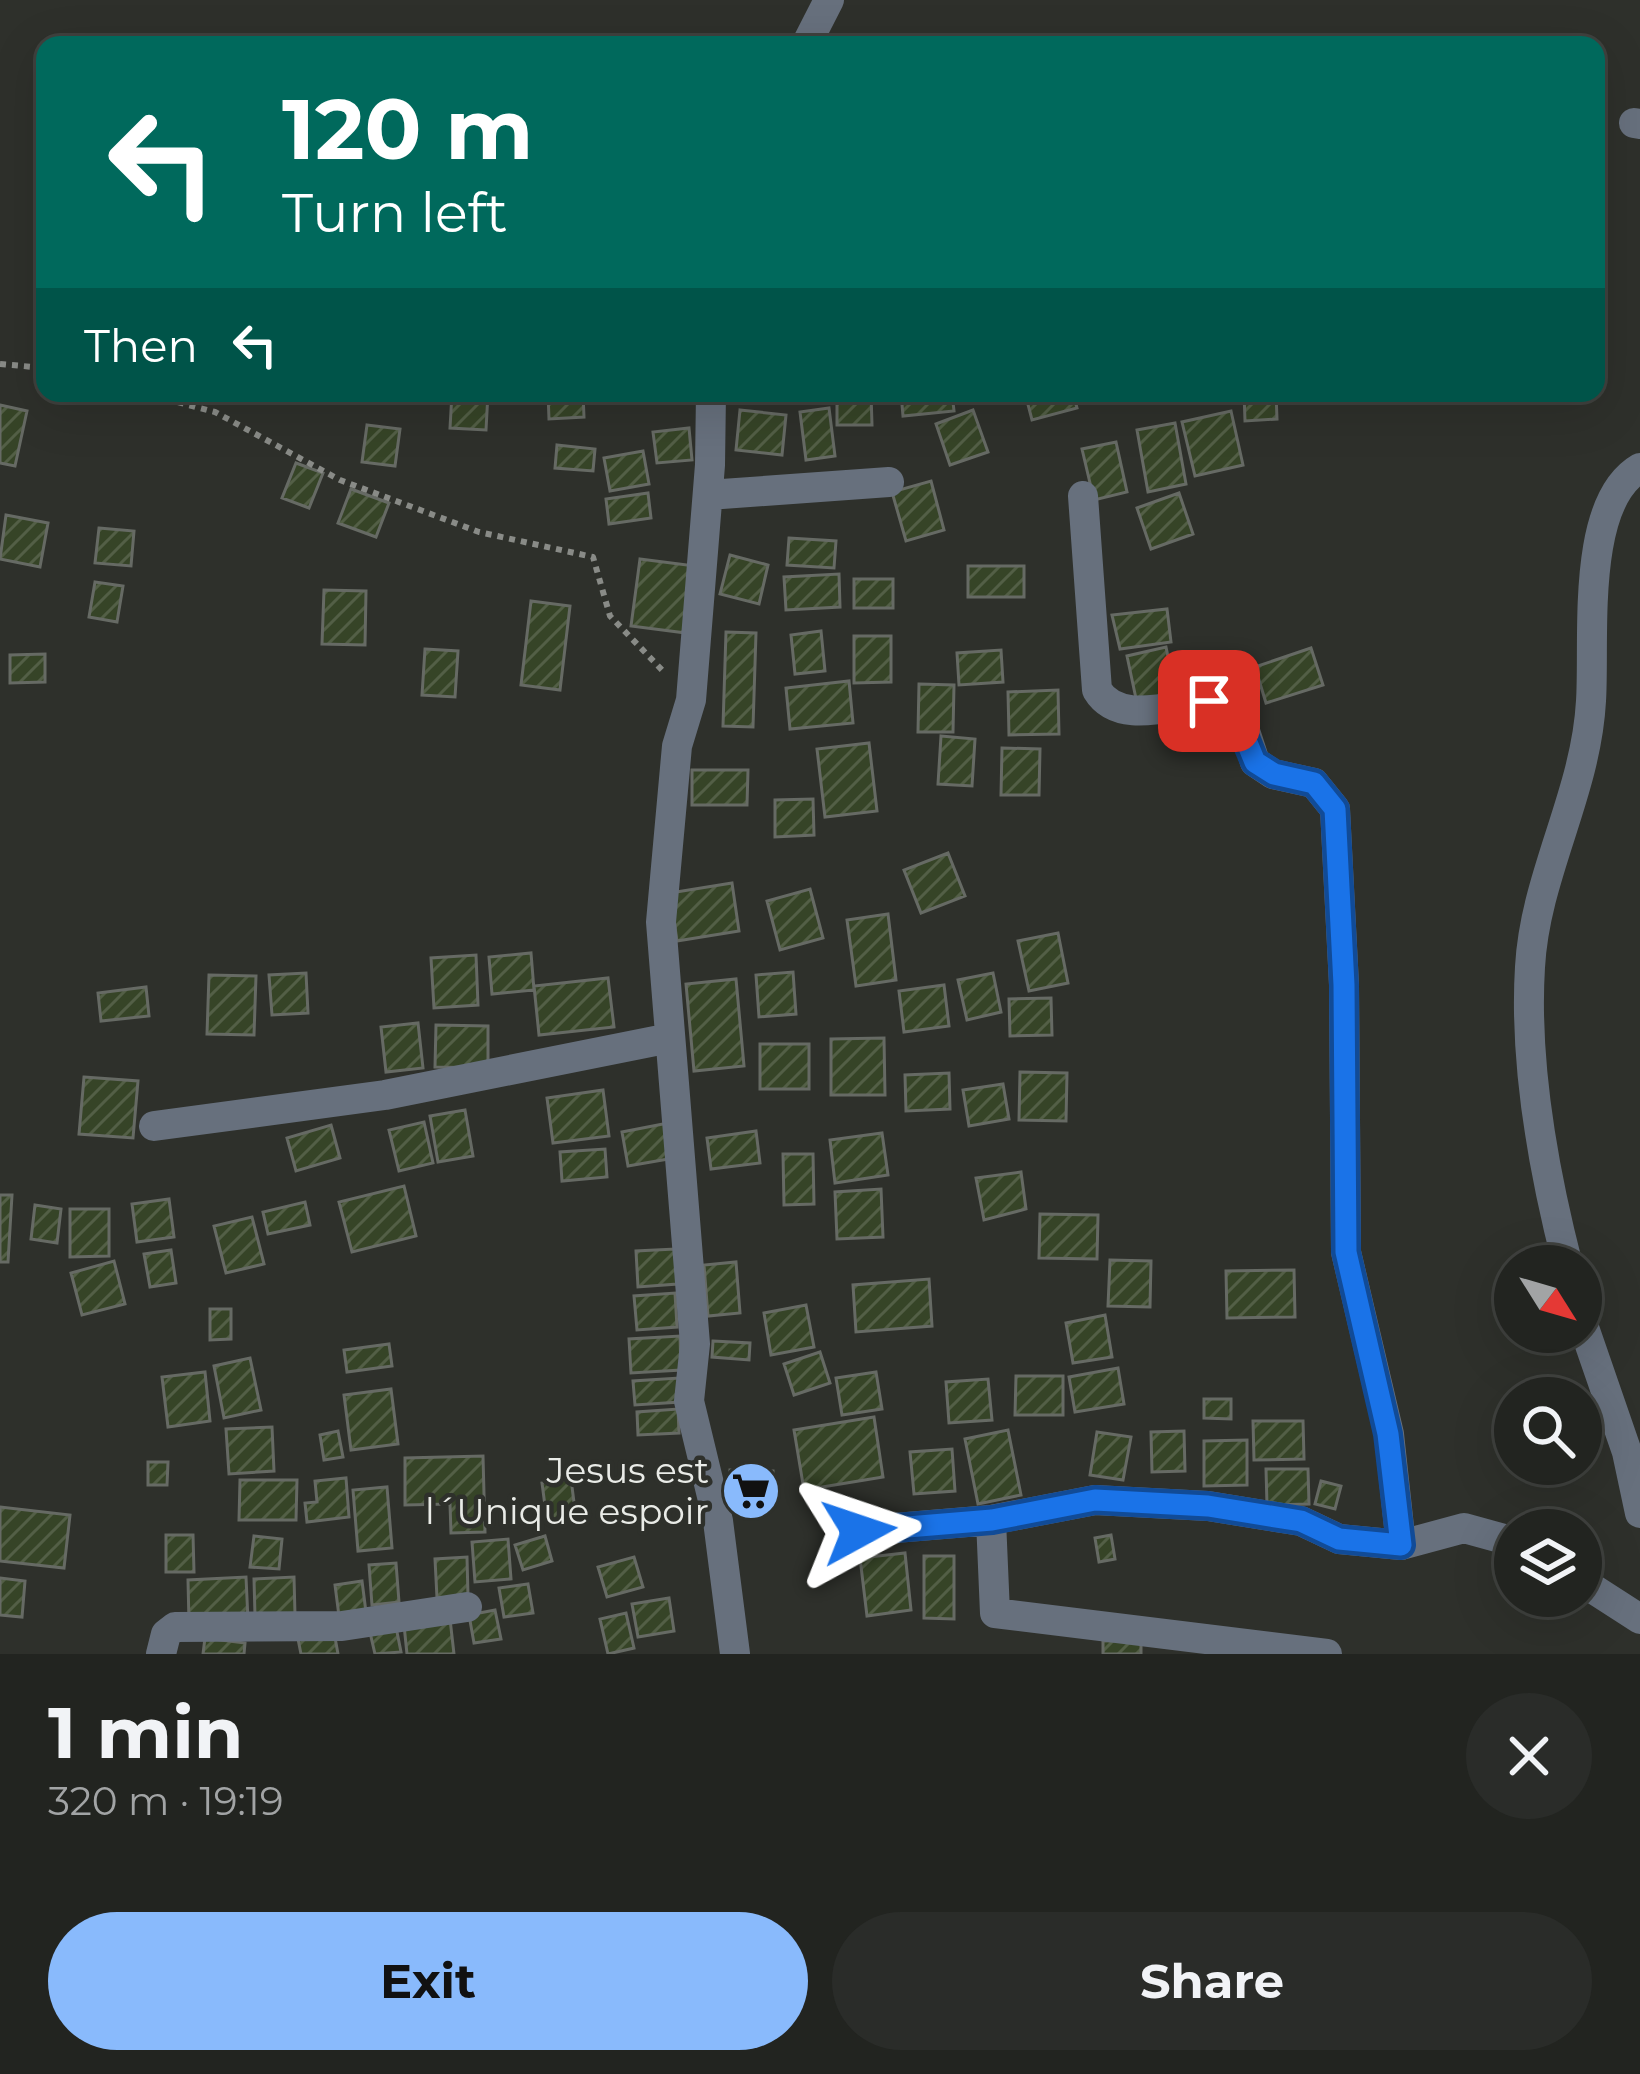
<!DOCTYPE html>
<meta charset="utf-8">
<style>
:root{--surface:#222420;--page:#2a2c29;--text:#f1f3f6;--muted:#a2a4a5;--line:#3f413e;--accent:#89bafc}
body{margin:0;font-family:Montserrat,sans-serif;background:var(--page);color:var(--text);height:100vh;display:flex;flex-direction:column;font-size:45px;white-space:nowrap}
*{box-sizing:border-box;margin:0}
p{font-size:39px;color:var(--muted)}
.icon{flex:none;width:66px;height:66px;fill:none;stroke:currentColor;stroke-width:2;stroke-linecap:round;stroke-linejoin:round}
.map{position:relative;height:1654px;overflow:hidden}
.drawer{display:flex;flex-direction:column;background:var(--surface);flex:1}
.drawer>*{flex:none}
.guide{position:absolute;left:36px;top:36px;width:1569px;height:366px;border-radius:24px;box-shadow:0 12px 48px #0002,0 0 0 3px var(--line);background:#00695c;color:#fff;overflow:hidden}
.needle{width:78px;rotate:127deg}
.buttons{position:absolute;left:1494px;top:1245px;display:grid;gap:24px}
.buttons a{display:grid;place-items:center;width:108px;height:108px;border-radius:50%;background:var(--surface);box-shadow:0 12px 48px #0002,0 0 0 3px var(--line);font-size:60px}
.pin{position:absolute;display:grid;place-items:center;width:102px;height:102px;color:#fff;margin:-51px;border-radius:24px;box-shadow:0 6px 18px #0006}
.me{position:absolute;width:132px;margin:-66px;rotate:85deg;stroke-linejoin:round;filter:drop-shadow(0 0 9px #0008)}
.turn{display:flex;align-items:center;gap:42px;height:252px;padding:0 48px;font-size:54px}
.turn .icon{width:156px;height:156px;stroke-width:2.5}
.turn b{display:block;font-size:84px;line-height:102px}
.then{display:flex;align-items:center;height:114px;padding:0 48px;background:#0003;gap:24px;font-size:45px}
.round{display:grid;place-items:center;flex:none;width:126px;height:126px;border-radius:63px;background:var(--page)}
.overview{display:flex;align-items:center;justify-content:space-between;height:204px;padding:0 48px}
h1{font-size:72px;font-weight:700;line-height:90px}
.action{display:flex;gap:24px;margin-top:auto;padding:24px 48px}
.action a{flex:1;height:138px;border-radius:72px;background:var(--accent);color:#111;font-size:48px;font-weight:700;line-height:138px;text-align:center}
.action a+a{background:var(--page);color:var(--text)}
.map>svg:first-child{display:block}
.building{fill:url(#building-hatch);stroke:#666a64;stroke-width:3}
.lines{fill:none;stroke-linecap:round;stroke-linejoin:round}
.path{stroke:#898b87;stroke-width:6;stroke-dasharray:6 6;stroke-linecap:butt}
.street{stroke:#67707d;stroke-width:30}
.route-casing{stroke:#114b97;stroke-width:30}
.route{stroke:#1a73e8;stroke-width:21}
.labels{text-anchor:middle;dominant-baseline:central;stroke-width:9;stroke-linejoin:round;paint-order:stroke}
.poi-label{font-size:36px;fill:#e9ebe7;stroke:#2e302b;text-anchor:end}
</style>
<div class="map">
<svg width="1640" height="1654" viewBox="0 0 1640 1654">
<defs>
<pattern id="building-hatch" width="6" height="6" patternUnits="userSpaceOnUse" patternTransform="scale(3)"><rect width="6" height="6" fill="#364427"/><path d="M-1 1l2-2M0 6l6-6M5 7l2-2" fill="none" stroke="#535f46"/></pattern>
</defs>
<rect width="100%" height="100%" fill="#2e302b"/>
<path class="building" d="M452 393H488L486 430 450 428Z
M548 393H583L584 417 549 419Z
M837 393H871L872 425H837Z
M901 393H952L954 411 903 416Z
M1025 393H1073L1077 408 1032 420Z
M1244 393H1276L1277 419 1245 421Z
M0 405 27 411 15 466 0 463Z
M829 408 835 456 806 460 800 412Z
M740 410 786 415 782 455 736 450Z
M973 410 988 452 950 465 936 424Z
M1231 411 1243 465 1195 476 1182 422Z
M1175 423 1186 484 1148 492 1137 430Z
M367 425 400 429 395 466 362 462Z
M689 428 692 460 657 463 653 432Z
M1116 442 1127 492 1094 500 1082 449Z
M557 445 595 449 593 471 555 468Z
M643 451 649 484 610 491 604 458Z
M296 463 323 473 309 508 282 498Z
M931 481 944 530 906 541 892 492Z
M351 489 389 503 376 537 338 523Z
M648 493 651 518 609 524 606 499Z
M1179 493 1193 534 1151 549 1137 508Z
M6 515 48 523 40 567 0 559Z
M99 528 134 531 131 566 95 563Z
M789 538 836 541 834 568 787 565Z
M730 555 768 565 759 604 720 594Z
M640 559 695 566 686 633 631 626Z
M968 566H1024V597H968Z
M839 574 840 607 786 610 784 577Z
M854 579H893V608H854Z
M95 582 123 586 117 622 89 617Z
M324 590 366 591 365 645 322 644Z
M531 601 570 606 560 690 521 685Z
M1167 609 1171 642 1120 649 1112 615Z
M821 631 825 671 795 674 791 635Z
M726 632 756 633 753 727 723 726Z
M854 636H891V682L854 683Z
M1166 647 1177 700 1138 708 1127 656Z
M1311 648 1323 685 1266 703 1255 667Z
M425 649 458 651 455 697 422 695Z
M1001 650 1003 682 959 685 957 653Z
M45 654V682L10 683V655Z
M849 681 853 723 790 729 786 688Z
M919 684 954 685 953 732H918Z
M1058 690 1059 734 1009 735 1008 692Z
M941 736 975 739 972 786 938 784Z
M869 743 877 811 825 817 817 749Z
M1002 748 1040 749 1039 795H1001Z
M692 770H748L747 805H692Z
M813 799 814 835 775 837V800Z
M948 853 965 896 921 913 904 870Z
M732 883 739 931 677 941 670 893Z
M810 889 823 938 780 950 767 901Z
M888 914 896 980 856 986 847 920Z
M1058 933 1068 983 1029 991 1018 941Z
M531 953 534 990 492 994 489 957Z
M476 955 478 1005 434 1008 431 958Z
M793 972 796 1014 759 1017 756 975Z
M306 973 308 1013 272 1015 269 975Z
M993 973 1001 1012 967 1020 958 980Z
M209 975 256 976 254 1035 207 1034Z
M608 978 614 1027 539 1035 534 986Z
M736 979 744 1066 694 1071 686 984Z
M944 985 949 1026 904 1032 899 991Z
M146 987 149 1016 101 1021 98 993Z
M1051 998 1052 1035 1010 1036 1009 999Z
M418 1023 423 1068 386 1072 381 1027Z
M436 1025 488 1026V1068L435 1067Z
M884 1038 885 1095H831V1039Z
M760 1044H809V1089H760Z
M1020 1072 1067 1073 1066 1121 1019 1120Z
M949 1073 950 1109 906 1111 905 1075Z
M84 1077 138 1081 133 1138 79 1134Z
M1003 1084 1009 1119 969 1126 963 1090Z
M603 1090 609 1136 553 1143 547 1098Z
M465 1110 473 1156 438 1162 430 1116Z
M424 1122 433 1163 399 1171 389 1130Z
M668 1123 674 1158 628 1166 622 1132Z
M331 1125 340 1158 296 1171 287 1138Z
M756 1131 760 1163 711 1169 707 1138Z
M882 1133 888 1175 835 1183 830 1140Z
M605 1149 607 1177 562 1181 560 1152Z
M783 1154H813L814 1204 784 1205Z
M1021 1172 1026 1209 984 1220 976 1178Z
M404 1186 416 1236 352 1252 339 1202Z
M881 1189 883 1237 837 1239 835 1192Z
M0 1195H12L8 1262H0Z
M169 1199 174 1237 137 1242 132 1204Z
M305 1202 310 1225 268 1234 263 1212Z
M35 1205 61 1209 57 1243 31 1239Z
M70 1209H109V1256L70 1257Z
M1040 1214 1098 1215 1097 1259 1039 1258Z
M252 1217 264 1264 226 1273 214 1226Z
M675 1249 677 1284 638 1287 636 1251Z
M171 1250 176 1283 150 1287 144 1254Z
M1110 1260 1151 1261 1150 1307 1108 1306Z
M114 1261 125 1304 82 1315 71 1273Z
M736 1262 740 1313 708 1316 704 1265Z
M1294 1270 1295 1317 1227 1318 1226 1271Z
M929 1279 932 1326 856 1332 853 1285Z
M675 1293 677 1327 637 1330 634 1296Z
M806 1305 814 1347 771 1355 764 1313Z
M210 1309H231V1339L210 1340Z
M1105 1315 1112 1357 1073 1363 1066 1323Z
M680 1336 681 1370 631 1373 629 1339Z
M713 1341 750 1343 749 1360 712 1357Z
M389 1344 392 1366 347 1372 344 1350Z
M820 1352 830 1383 794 1395 784 1364Z
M250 1358 261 1410 224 1418 214 1366Z
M1118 1368 1124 1404 1075 1412 1069 1377Z
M205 1372 210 1421 168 1427 162 1377Z
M876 1372 882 1409 842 1415 836 1378Z
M1016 1376H1063V1415H1015Z
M679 1378 680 1402 635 1405 633 1381Z
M988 1379 992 1420 949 1423 946 1382Z
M391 1389 398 1444 351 1450 344 1395Z
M1204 1399H1231V1419L1204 1418Z
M678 1409 679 1433 638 1435 637 1412Z
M874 1417 883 1477 804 1490 794 1430Z
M1253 1421H1303L1304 1459 1254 1460Z
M272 1427 274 1471 229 1474 226 1429Z
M1008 1430 1021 1495 978 1504 965 1439Z
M338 1431 343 1457 324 1460 320 1435Z
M1184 1431 1185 1471 1152 1472 1151 1432Z
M1097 1432 1131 1437 1123 1480 1090 1475Z
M1247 1440V1485L1204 1486V1441Z
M952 1449 955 1491 914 1494 910 1452Z
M483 1456 485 1532 451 1533 450 1504 405 1505V1458Z
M148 1462H168L167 1485H148Z
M1266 1469H1308L1309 1504 1267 1505Z
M730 1470 773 1471V1500L728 1499Z
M346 1478 349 1517 307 1522 305 1503 317 1502 315 1481Z
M571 1479 576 1518 547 1521 542 1483Z
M240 1480H297L296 1520H239Z
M1321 1481 1341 1486 1335 1509 1315 1504Z
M387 1487 392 1548 358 1551 353 1490Z
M0 1507 70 1515 64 1568 0 1561Z
M166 1535H193L194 1572H166Z
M1111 1535 1115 1559 1099 1562 1095 1538Z
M254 1536 282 1539 279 1569 250 1567Z
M545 1536 552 1561 523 1570 515 1545Z
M508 1539 511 1579 475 1582 472 1542Z
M905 1553 911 1610 867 1616 860 1558Z
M924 1556H954V1619L924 1618Z
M467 1557 468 1596 437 1598 435 1559Z
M634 1557 643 1587 607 1597 598 1567Z
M396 1563 399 1602 372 1605 369 1565Z
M246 1577 248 1620 189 1623 188 1580Z
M294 1577 295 1615 255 1616 254 1579Z
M0 1578 25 1581 22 1617 0 1615Z
M362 1581 367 1620 340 1624 335 1585Z
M528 1584 533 1613 504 1617 499 1588Z
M669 1598 674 1631 638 1637 632 1604Z
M495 1610 501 1639 474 1643 469 1615Z
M626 1613 634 1648 608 1654 600 1619Z
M450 1619 454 1654H407L404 1625Z
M395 1622 401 1652 375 1654 369 1628Z
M334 1632 338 1654H301L298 1639Z
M205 1638 245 1643 244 1654H203Z
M1141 1640V1654H1103V1641Z"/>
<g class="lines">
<path class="path" d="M0 364 45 368
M143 393 215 412 340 480 479 532 593 557 610 616 663 671"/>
<path class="street" d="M806 45 829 0
M1634 123 1640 124
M711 393 710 465 691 700 677 746 661 922 695 1344 689 1401 718 1521 735 1654
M708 495 889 482
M1083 496 1097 690C1121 730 1185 699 1223 702L1243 725 1255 762 1273 774 1314 783 1335 809 1344 985 1346 1252 1389 1434 1401 1545
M154 1126 385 1095 670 1038
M1568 1266C1544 1173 1524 1064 1530 967 1535 875 1586 794 1591 701 1595 640 1580 503 1640 468
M1581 1319 1627 1452 1640 1513
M991 1520 995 1613 1327 1654
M859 1531 991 1520 1095 1500 1208 1506 1301 1521 1339 1539 1401 1545 1464 1528 1515 1542
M1581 1581 1640 1619
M161 1654 166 1634 175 1627 342 1626 467 1607"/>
</g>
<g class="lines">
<g class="route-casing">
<path id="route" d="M859 1531 992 1520 1095 1500 1208 1506 1301 1521 1339 1539 1401 1545 1388 1434 1346 1252 1344 985 1335 809 1314 783 1274 774 1255 762 1234 711 1223 702 1209 701"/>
</g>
<use href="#route" class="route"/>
</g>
<defs>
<g id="supermarket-disc" transform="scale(3)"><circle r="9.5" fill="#89bafc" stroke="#2e302b"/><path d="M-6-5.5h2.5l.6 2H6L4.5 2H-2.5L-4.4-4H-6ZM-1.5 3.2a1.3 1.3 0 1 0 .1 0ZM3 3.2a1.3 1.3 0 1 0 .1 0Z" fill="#111"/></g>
</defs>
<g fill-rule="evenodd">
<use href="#supermarket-disc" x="751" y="1491"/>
</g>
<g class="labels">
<g class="poi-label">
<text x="709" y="1470">Jesus est<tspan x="709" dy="41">l´Unique espoir</tspan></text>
</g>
</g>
</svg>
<div class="buttons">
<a><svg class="needle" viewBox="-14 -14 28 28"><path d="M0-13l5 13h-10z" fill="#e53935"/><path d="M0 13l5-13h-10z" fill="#a2a4a5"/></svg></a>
<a><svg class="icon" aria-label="search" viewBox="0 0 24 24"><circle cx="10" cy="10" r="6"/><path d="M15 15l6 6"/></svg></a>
<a><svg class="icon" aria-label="layers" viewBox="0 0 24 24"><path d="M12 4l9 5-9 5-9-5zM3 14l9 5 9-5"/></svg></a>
</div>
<div class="pin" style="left:1209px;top:701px;background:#d93025"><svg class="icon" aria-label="arrive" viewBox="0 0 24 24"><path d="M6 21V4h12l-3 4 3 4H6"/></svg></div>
<svg class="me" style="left:859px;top:1531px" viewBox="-20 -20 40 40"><path d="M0-17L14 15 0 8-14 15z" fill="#1a73e8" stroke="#fff" stroke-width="4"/></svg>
<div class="guide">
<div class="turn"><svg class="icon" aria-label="left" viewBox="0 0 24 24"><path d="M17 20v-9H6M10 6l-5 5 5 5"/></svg><div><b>120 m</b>Turn left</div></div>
<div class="then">Then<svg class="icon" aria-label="left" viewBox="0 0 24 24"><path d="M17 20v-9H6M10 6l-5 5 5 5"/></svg></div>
</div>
</div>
<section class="drawer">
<div class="overview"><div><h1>1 min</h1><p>320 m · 19:19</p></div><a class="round"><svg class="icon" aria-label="close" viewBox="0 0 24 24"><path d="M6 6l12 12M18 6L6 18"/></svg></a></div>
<div class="action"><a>Exit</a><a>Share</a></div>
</section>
